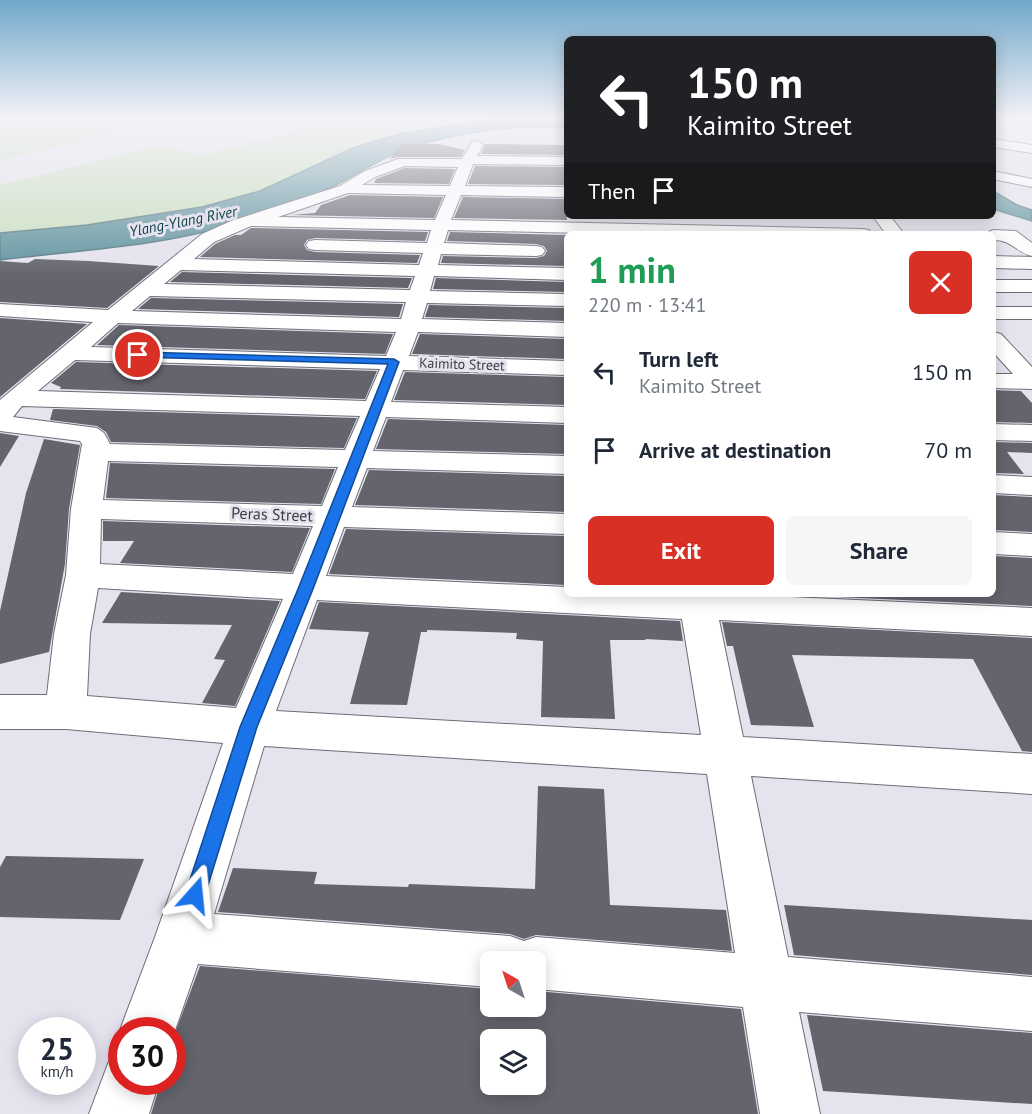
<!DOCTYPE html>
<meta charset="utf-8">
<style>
:root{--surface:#fff;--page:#f6f6f7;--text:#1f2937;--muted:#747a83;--accent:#d93025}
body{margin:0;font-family:"PT Sans",sans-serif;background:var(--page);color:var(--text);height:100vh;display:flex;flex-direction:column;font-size:22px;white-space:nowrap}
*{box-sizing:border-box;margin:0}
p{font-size:20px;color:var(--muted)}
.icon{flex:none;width:33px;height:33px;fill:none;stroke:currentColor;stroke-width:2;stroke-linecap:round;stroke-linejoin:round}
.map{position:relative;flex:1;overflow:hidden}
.drawer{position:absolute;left:564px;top:231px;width:432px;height:366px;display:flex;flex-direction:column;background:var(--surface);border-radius:9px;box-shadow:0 3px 15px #0003}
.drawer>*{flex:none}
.top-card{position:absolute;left:564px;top:36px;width:432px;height:183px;border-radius:9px;box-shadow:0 3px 15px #0003;background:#202124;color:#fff;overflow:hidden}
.needle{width:39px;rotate:321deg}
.controls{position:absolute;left:480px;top:951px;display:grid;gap:12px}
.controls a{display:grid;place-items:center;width:66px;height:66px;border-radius:9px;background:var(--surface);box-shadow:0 3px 15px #0003;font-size:30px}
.speed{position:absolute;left:18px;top:1017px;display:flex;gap:12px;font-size:30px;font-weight:700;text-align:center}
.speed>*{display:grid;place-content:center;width:78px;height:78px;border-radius:50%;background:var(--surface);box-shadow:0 3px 15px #0003;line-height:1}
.speed small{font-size:15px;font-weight:400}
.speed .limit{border:9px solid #d22;background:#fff;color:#111}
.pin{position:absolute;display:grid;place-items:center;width:51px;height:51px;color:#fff;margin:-26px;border:3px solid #fff;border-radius:50%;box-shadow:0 2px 6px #0007}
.me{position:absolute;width:66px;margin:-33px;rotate:18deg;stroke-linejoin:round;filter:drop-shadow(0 0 4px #0008)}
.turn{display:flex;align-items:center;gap:21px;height:126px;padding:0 24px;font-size:27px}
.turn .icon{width:78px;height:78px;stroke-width:2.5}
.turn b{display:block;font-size:42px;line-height:51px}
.then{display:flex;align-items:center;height:57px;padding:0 24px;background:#0003;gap:12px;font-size:22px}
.round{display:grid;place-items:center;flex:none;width:63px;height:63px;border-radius:9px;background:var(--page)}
.head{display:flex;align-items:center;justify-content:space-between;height:102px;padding:0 24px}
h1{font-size:36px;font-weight:700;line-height:45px;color:#1e9e55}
.button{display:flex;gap:12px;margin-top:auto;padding:12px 24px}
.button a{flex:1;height:69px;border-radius:9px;background:var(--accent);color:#fff;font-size:24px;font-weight:700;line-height:69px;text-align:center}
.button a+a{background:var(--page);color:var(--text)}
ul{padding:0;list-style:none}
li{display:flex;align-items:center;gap:18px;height:78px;padding:0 24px}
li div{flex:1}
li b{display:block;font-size:22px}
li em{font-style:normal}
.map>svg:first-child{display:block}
.green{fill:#cadfbe}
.water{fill:#60939e;stroke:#557982;stroke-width:1.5}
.building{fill:#64646d;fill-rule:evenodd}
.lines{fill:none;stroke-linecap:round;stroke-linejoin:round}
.minor-casing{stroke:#6e6d77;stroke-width:2}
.minor{fill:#fff;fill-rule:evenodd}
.route{fill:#1a73e8;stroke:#114b97;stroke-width:1.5}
.labels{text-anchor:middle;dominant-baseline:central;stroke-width:6;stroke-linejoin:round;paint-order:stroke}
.far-street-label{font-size:14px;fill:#3c3c40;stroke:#e4e3ee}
.far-water-label{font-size:15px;font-style:italic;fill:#0f3f48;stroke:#e4e3ee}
.street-label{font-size:16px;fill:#3c3c40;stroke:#e4e3ee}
</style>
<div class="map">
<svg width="1032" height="1114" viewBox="0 0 1032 1114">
<rect width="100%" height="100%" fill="#e4e3ee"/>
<path class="green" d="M12 119H81L117 133 0 160V121Z
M341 119H524L489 120 399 134 340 153 260 191 202 207 87 225 0 233V185L158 145 203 155Z"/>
<path class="water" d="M524 119 567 121V128C516 124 458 132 409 148 382 157 358 174 332 187 302 203 267 214 234 224 158 247 79 250 0 260V233L87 225 202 207 260 191 353 148 399 134 489 120Z
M993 191 1017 205 1032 210V221L993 209Z"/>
<path class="building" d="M402 143 439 144 465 150 461 157H398L390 159Z
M485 144 564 145 566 155 481 154Z
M475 166 567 167V185L468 184Z
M405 168 455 169 449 184 374 183 376 179Z
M350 195 443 197 434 218 291 215 315 213 321 205Z
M463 197 567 199V220L454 218Z
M251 228 428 232 425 241 315 238 307 240 304 245 307 250 315 252 420 255 417 263 200 257 215 244 235 235H241Z
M450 232 567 235V266L441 263 443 256 536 258 544 256 547 251 544 246 536 244 447 241Z
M35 259 88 261 159 266 107 308 0 302V261L28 263Z
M182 272 412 278 408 288 170 282Z
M436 278 567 282V292L433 289Z
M151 298 403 304 399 317 138 309Z
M429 305 567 308V321L425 317Z
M0 318 87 324 0 397Z
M119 325 393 334 385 354 97 345Z
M420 334 567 339V359L412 354Z
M76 362 377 371 365 399 60 389 61 387 51 383Z
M405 372 567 377V405L394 400Z
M993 390 1021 391 1032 403V423L993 422Z
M53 409 357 418 344 448 111 442 106 432 97 426 50 420Z
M388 419 567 425V454L376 449Z
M0 433 19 436 0 467Z
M44 439 80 445 69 509 65 564 49 652 0 664V611L26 493Z
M993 442 1032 443V453L1007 452 1024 474 993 473Z
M110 463 335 469 321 504 106 498Z
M369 470 567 476V512L355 505Z
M993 495 1032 497V532L993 530Z
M103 521 310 528 292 572 120 563 134 541H103Z
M346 529 567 536V585L329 574Z
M993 556 1032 558V606L772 594H993Z
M121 592 280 601 235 706 202 703 225 660 214 659 232 625 102 623Z
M319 602 680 621 683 641 645 639 646 640H610L615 719 541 717 543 641 516 639 517 633 427 630V632H421L407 705 350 704 369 632 309 629Z
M722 622 1032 638V752L1022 751 973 659 792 655 814 727 751 725 733 646H727Z
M538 786 604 789 610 905 726 910 732 951 536 935 524 939 510 934 218 912 233 868 317 872 314 884 408 887 409 884 535 889Z
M6 856 144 859 120 920 0 917V867Z
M784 905 1032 920V975L794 955Z
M200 966 490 989V1006H536V991L741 1009 758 1114H151L161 1082H172V1041ZM490 1040H536V1084H490Z
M807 1015 1032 1033V1104L823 1091Z"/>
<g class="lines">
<g class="minor-casing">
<path id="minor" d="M993 139 1032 145V153L993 147Z
M477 141 483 145 477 156 567 157V165L473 164 465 186 567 187V197L461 195 451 220 863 229 869 230 872 234H625L448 230 444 243 536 246 542 247 545 251 542 255 536 256 441 254 438 265 567 268V280L434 276 430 291 567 294V306L427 303 422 319 567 323V337L418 332 409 356 567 361V375L403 370 391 402 567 407V423L386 417 373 451 567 456V474L367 468 352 507 567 514V534L344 527 326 576 567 587V594H722L1032 608V636L719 620 743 737 1032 754V794L751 776 788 957 1032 977V1031L799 1012 820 1114H760L743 1007 536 989V962H490V987L198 964 172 1039V1030H122V1034L120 1030 155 937 223 743 66 729H0V695H47L54 634 66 575 71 509 82 444 80 441 0 431V400L93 322 0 316V304L108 310 202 234 231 221 340 186 365 171 398 159H462L472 142ZM405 166 458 167 450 186 362 185 375 177ZM348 193H350L446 195 435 220 278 217ZM251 226 431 230 427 243 315 240 309 241 306 245 309 249 315 250 423 253 419 265 194 259 214 242ZM181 270 415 276 410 290 164 284ZM150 296 406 302 401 319 132 311ZM118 323 396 332 386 356 91 347ZM75 360 380 369 366 401 38 391ZM22 406 360 416 345 450 110 444 104 433 97 428 13 417ZM108 461 338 467 322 506 103 500ZM101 519 313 526 293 574 100 564ZM98 588 283 599 236 708 87 696 90 634ZM317 600 682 619 701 735 276 711ZM264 746 707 774 735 953 536 937 524 941 510 936 214 914Z
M993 171 1032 179V187L993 179Z
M873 216H890L904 234H886Z
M993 230 1016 231 1032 243V256C1015 252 1013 240 993 240V234H985Z
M993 256 1032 257V269L993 268Z
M993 280H1032V292H993Z
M993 307H1032V319H993Z
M993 332 1001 334 1032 367V389L993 388V374H1013L993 352Z
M993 424 1032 425V441L993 440Z
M993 475 1032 477V495L993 493Z
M993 532 1032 534V556L993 554Z
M122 1056V1082H159L149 1114H89L109 1061Z"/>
</g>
<use href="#minor" class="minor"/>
</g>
<linearGradient id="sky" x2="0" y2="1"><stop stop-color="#71a7ca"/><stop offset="0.43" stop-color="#f3f2f7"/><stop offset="1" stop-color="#f3f2f7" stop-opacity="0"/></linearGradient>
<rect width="1032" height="275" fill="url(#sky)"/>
<path class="route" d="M138 352 394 359 399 362 313 589 257 727 205 895 202 902 195 905 188 902 185 895 240 727 298 589 388 364 135 357 134 355Z"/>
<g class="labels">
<g class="far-street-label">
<text transform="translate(462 364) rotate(2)">Kaimito Street</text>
</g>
<g class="far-water-label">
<text transform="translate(183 221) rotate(-11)">Ylang-Ylang River</text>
</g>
<g class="street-label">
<text transform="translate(272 514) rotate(2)">Peras Street</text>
</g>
</g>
</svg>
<div class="controls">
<a><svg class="needle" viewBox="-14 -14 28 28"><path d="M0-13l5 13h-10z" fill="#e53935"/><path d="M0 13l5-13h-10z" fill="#747a83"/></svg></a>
<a><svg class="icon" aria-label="layers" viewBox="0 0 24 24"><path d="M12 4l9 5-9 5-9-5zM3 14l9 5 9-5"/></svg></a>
</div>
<div class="speed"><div>25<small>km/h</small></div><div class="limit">30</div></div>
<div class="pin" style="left:138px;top:355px;background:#d93025"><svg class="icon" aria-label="arrive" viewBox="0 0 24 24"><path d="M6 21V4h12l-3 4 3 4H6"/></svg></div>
<svg class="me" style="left:195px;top:895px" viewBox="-20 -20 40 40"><path d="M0-17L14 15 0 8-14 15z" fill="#1a73e8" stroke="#fff" stroke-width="4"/></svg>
<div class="top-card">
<div class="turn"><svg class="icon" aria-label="left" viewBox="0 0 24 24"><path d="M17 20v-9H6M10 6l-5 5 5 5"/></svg><div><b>150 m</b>Kaimito Street</div></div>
<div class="then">Then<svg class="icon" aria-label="arrive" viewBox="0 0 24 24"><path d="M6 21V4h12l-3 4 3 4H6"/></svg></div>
</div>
<section class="drawer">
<div class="head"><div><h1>1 min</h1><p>220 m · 13:41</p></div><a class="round" style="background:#d93025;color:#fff"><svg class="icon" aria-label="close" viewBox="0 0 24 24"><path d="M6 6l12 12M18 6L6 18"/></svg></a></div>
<ul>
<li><svg class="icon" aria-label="left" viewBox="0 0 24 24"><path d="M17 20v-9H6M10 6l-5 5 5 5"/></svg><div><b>Turn left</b><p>Kaimito Street</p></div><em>150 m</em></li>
<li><svg class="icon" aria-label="arrive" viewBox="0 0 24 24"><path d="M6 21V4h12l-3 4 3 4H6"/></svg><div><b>Arrive at destination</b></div><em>70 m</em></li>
</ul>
<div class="button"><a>Exit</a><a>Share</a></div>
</section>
</div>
